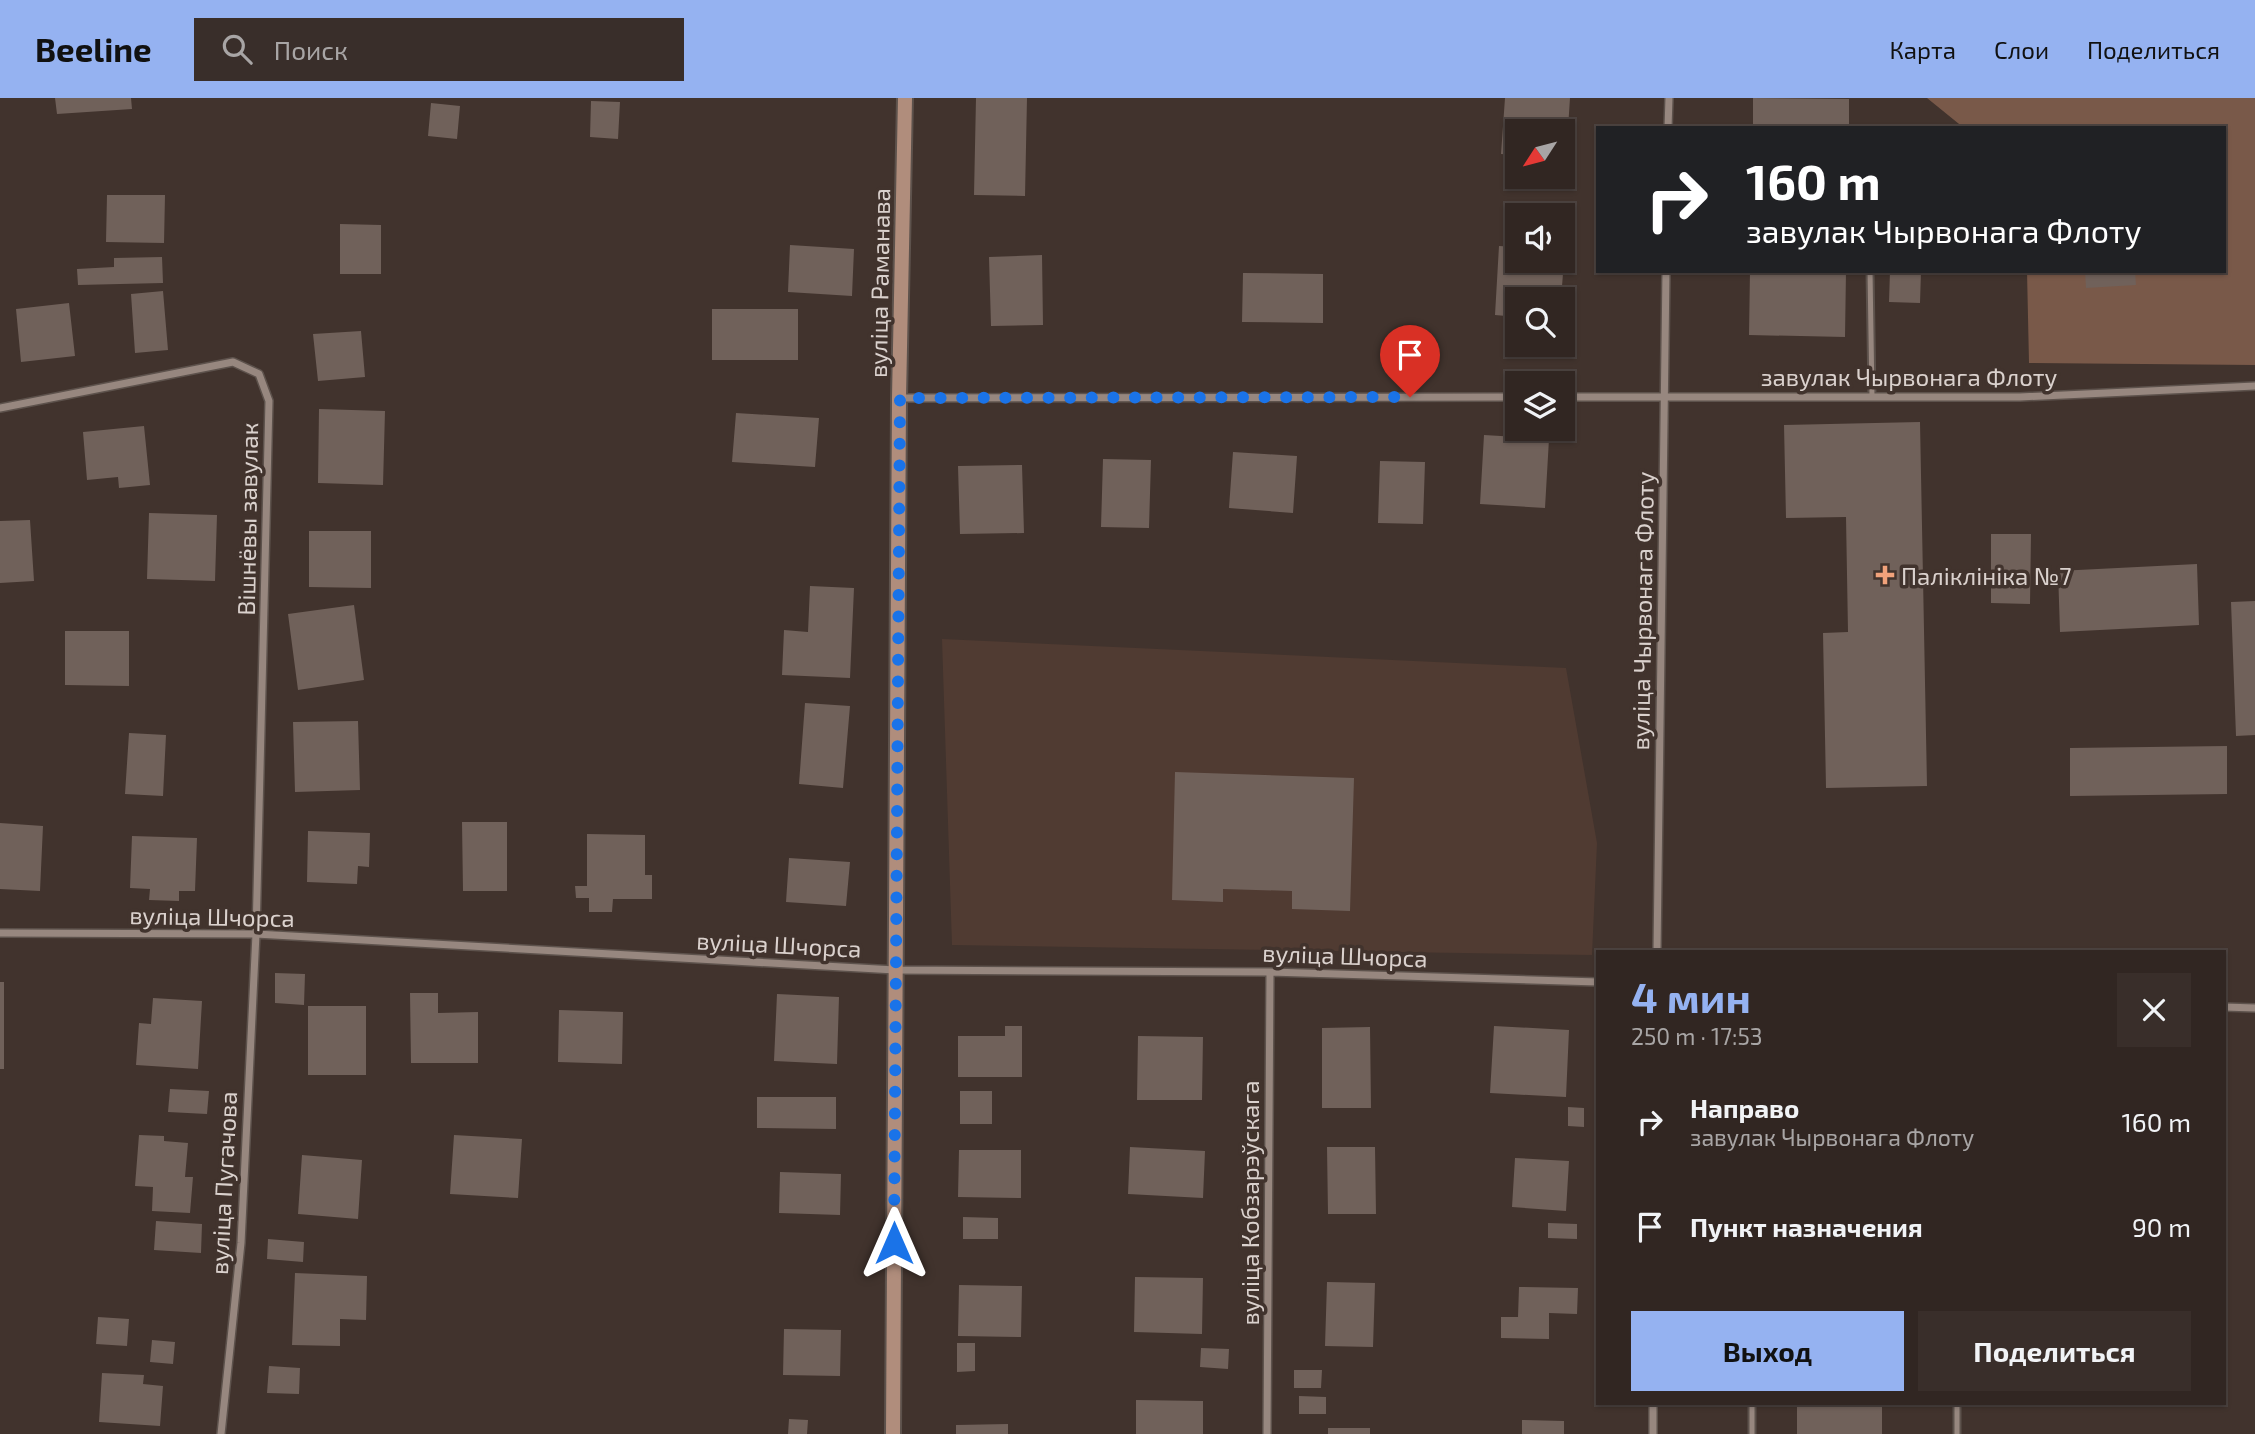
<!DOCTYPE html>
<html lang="ru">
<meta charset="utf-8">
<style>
:root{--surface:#312622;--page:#392e2a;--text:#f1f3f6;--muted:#a8a5a5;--line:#4c4340;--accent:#95b2f1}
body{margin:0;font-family:"Exo 2",sans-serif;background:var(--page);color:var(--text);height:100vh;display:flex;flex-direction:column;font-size:26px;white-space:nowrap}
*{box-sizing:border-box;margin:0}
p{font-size:23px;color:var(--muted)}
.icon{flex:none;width:38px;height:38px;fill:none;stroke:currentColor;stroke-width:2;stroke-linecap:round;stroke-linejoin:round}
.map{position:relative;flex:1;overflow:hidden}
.sheet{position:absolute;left:1596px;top:852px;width:630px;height:455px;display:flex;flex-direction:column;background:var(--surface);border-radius:0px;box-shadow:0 2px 5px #0004,0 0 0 2px var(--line)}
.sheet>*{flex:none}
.guide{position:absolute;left:1596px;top:28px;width:630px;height:147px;border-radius:0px;box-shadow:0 2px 5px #0004,0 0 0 2px var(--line);background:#202124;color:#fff;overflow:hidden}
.needle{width:46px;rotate:234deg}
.fabs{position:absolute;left:1505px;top:21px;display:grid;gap:14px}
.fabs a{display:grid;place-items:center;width:70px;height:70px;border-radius:0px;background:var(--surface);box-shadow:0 2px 5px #0004,0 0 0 2px var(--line);font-size:35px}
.pin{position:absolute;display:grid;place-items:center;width:60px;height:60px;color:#fff;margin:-72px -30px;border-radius:50% 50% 50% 0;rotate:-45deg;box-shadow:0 0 7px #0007}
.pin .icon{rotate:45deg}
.me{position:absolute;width:77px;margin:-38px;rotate:0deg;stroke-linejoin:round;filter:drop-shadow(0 0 5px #0008)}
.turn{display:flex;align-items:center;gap:24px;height:147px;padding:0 35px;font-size:32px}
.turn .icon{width:91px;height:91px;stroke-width:2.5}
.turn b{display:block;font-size:49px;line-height:60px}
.round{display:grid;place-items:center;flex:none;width:74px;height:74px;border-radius:0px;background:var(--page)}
.headline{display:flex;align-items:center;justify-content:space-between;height:119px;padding:0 35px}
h1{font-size:42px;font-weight:700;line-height:52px;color:var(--accent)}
.cta{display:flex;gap:14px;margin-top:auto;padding:14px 35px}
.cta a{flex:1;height:80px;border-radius:0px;background:var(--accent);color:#111;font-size:28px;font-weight:700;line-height:80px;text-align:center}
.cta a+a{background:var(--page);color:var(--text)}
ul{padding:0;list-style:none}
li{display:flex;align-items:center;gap:21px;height:105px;padding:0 35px}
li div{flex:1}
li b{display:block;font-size:26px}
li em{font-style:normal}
header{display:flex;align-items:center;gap:42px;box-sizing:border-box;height:98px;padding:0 35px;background:var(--accent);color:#111}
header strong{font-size:33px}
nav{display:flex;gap:38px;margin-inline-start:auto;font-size:24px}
.search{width:490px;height:63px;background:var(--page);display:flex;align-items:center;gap:18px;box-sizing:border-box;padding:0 24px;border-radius:0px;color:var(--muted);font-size:26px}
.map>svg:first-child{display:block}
.built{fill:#503b32}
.green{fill:#795949}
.building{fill:#70615a}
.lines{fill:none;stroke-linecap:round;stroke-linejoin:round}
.lane-casing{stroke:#5d524c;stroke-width:9}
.street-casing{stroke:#5d524c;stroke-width:10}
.secondary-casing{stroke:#5d524c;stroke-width:18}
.lane{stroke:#97877f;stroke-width:5}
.street{stroke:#97877f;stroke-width:7}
.secondary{stroke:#b08d7c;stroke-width:14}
.route{stroke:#1a73e8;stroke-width:12;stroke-dasharray:0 21.6}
.poi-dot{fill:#f1a27b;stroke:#41332d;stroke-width:2.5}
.labels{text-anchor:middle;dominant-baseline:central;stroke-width:7;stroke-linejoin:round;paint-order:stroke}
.street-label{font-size:24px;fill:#dad1cd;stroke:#41332d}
.poi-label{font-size:24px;fill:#dad1cd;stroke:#41332d;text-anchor:start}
</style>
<header>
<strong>Beeline</strong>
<div class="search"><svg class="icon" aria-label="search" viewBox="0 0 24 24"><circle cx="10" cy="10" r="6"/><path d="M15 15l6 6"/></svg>Поиск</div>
<nav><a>Карта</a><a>Слои</a><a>Поделиться</a></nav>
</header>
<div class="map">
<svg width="2255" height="1336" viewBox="0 0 2255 1336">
<rect width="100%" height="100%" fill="#41332d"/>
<path class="built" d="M942 541 1566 570 1597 745 1592 857 952 847Z"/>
<path class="green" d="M1927 0H2255V267L2029 265 2027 173H2224V30H1964Z"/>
<path class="building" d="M55 0H131L132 11 57 16Z
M976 0H1027L1025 98 974 97Z
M1505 0H1570L1566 61 1563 60V33H1517V57L1501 56Z
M1753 0 1849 1V30H1753Z
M591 3 620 4 618 41 590 39Z
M431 5 460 8 457 41 428 38Z
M107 97H165L164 145 106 144Z
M340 126 381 127V176H340Z
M790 147 854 151 852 198 788 194Z
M1499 148 1517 149V163H1564L1561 201H1517V219L1495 217Z
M1042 157 1043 227 991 228 989 159Z
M162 159 163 185 78 187 77 171 114 169V160Z
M1750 173H1846L1845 239 1749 237Z
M1890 173H1921L1920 205 1889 204Z
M2085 173H2135L2136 187 2086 190Z
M1243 175 1323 176V225L1242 224Z
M163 193 168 252 135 255 131 196Z
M69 205 75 258 21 264 16 211Z
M712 211H798V262H712Z
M361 233 365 279 318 283 313 236Z
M319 311 385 313 383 387 318 385Z
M736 315 819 320 815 369 732 364Z
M1920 324 1927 688 1826 690 1823 535 1848 534 1846 419 1786 420 1784 327Z
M144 328 150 387 119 390 118 379 87 382 83 334Z
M1484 337 1549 341 1545 410 1480 406Z
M1233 354 1297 358 1293 415 1229 410Z
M1103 361 1151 362 1149 430 1101 429Z
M1380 363 1425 364 1423 426 1378 425Z
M1022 367 1024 435 960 436 958 368Z
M149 415 217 417 215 483 147 481Z
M30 422 34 483 0 485V423Z
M309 433H371V490L309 489Z
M1991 436H2031L2030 506 1991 505Z
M2197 466 2199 527 2060 534 2058 473Z
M810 488 854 490 850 580 782 577 784 532 808 534Z
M2255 503V637L2236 638 2231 504Z
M354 507 364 582 298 592 288 516Z
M65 533H129V588L65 587Z
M805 605 850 608 843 690 799 686Z
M358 623 360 692 295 694 293 624Z
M129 635 166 637 163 698 125 696Z
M2227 648V696L2070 698V650Z
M1175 674 1354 680 1350 813 1292 811V793L1223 791V804L1172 802Z
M462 724H507V793H463Z
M0 725 43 728 40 793 0 791Z
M308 733 370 735 369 769 358 768 357 786 307 784Z
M587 736 645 737V777H652V801H613L612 814H589V800H576L575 788H587Z
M132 738 197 740 195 793H179V803L149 802 150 791 130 790Z
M789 760 850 764 846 808 786 804Z
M275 875 305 876 304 907 275 905Z
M0 884H4V971H0Z
M410 895H438V915L478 914V965H411Z
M777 896 839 899 837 966 774 963Z
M153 900 202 903 198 971 136 967 139 925 151 926Z
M308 908H366V977H308Z
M559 912 623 914 622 966 558 964Z
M1005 928H1022V979H958V938H1005Z
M1494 928 1569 932 1566 999 1490 995Z
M1370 929 1371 1010H1322V930Z
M1138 938 1203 939 1202 1002H1137Z
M170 991 209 993 207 1016 168 1014Z
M960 993H992V1026H960Z
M757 999H836V1031L757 1030Z
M1568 1009 1584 1010V1029L1568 1028Z
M139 1037 164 1038V1043L188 1045 185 1079H193L190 1115 152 1113 153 1089 135 1088Z
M454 1037 522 1041 518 1100 450 1096Z
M1130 1049 1205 1053 1203 1100 1128 1096Z
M1327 1049H1375L1376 1116H1328Z
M959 1052H1021V1100L958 1099Z
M302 1057 362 1062 358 1121 298 1116Z
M1515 1060 1569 1063 1566 1113 1512 1109Z
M780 1074 841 1076 840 1117 779 1115Z
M963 1119 998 1120V1141H963Z
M156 1123 202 1126 201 1155 154 1152Z
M1548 1125 1577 1126V1141L1548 1140Z
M268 1141 304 1144 303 1164 267 1161Z
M295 1175 367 1178 366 1222 340 1221V1248L292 1247Z
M1135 1179 1203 1180 1202 1236 1134 1234Z
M1327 1184 1375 1185 1373 1249 1325 1248Z
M959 1187 1022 1188 1021 1239 958 1238Z
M1519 1189 1578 1190 1577 1216 1549 1215V1241L1501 1240V1219H1518Z
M98 1219 129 1221 127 1248 96 1246Z
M784 1231 841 1232 840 1278 783 1277Z
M152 1242 175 1244 173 1266 150 1264Z
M957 1245H975V1273L957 1274Z
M1201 1250 1229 1251 1228 1271 1200 1269Z
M269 1268 300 1270 299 1296 267 1295Z
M1294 1272H1322L1321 1290H1294Z
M102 1275 144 1277 143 1286 163 1288 160 1328 99 1324Z
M1299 1298 1326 1299V1316H1299Z
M1136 1302 1203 1303V1336H1136Z
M1797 1306H1882V1336H1797Z
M789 1321 808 1322 807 1336H788Z
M1522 1322 1564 1323V1336H1522Z
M1008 1326V1336H956V1327Z
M1328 1330H1370V1336H1328Z"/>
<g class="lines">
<g class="lane-casing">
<path id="lane" d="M1870 173 1872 299
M1752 1306V1336
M1957 1336V1306"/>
</g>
<g class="street-casing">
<path id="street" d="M1668 30 1669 0
M1563 299H2020L2255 288
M899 300 1517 299
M0 310 233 264 259 276 269 303 256 836 241 1145 221 1336
M0 835 256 836 895 872 1270 874 1598 884
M1657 854 1666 173
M2224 909 2255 910
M1267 1336 1270 874
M1653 1336V1306"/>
</g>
<g class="secondary-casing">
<path id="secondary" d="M893 1336 899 300 905 0"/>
</g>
<use href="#lane" class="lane"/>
<use href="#street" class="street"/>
<use href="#secondary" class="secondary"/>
</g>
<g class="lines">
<path class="route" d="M894 1145 900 300 1410 299"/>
</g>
<path class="poi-dot" d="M1881.5 466.5h7v7h7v7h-7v7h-7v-7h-7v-7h7z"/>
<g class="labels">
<g class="street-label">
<text transform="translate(879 185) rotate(-89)">вуліца Раманава</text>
<text x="1909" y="278">завулак Чырвонага Флоту</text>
<text transform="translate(247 421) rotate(-89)">Вішнёвы завулак</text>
<text transform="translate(1642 513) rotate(-89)">вуліца Чырвонага Флоту</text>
<text transform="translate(212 818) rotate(1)">вуліца Шчорса</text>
<text transform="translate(779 846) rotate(3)">вуліца Шчорса</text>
<text transform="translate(1345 857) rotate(2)">вуліца Шчорса</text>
<text transform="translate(223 1085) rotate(-87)">вуліца Пугачова</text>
<text transform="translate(1249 1105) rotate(-90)">вуліца Кобзарэўскага</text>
</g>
<g class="poi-label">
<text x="1901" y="477">Паліклініка №7</text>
</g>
</g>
</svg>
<div class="fabs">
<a><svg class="needle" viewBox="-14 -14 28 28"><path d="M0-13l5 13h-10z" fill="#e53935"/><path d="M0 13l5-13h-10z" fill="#a8a5a5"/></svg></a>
<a><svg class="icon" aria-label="sound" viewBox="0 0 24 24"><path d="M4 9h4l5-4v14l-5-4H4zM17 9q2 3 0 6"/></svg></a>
<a><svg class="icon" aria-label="search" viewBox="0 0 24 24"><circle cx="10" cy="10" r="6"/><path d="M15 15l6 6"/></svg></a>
<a><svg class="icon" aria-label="layers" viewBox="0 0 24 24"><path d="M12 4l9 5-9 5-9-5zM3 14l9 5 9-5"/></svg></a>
</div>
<div class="pin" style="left:1410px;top:299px;background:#d93025"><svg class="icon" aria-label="arrive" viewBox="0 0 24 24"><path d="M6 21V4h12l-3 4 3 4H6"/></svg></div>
<svg class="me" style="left:894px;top:1145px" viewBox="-20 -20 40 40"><path d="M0-17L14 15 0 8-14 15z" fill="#1a73e8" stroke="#fff" stroke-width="4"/></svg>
<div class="guide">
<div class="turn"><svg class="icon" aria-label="right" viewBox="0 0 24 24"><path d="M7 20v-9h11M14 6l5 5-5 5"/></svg><div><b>160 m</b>завулак Чырвонага Флоту</div></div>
</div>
<section class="sheet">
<div class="headline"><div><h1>4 мин</h1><p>250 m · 17:53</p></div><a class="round"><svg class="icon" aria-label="close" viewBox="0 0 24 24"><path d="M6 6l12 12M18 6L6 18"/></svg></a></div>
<ul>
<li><svg class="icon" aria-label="right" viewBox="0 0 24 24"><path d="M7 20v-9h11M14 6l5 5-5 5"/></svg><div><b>Направо</b><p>завулак Чырвонага Флоту</p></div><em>160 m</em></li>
<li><svg class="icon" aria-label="arrive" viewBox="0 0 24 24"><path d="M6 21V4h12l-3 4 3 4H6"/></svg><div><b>Пункт назначения</b></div><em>90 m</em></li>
</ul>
<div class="cta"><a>Выход</a><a>Поделиться</a></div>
</section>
</div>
